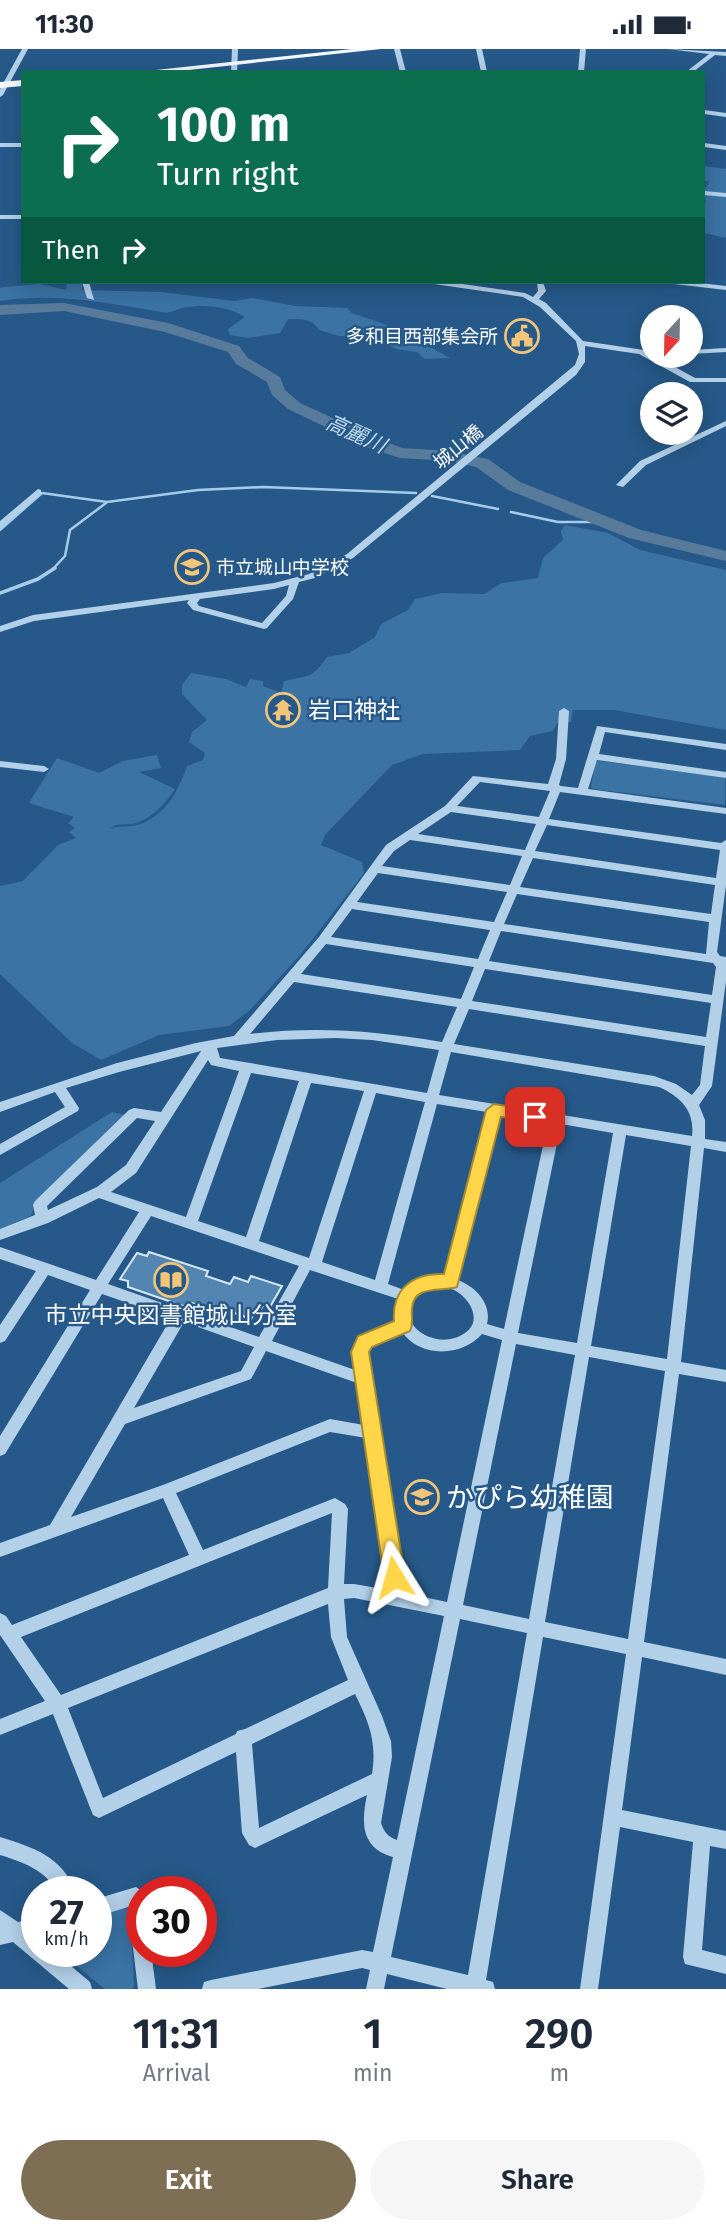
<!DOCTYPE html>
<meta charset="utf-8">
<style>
:root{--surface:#fff;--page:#f6f6f7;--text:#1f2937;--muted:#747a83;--accent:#7e6f54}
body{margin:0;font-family:"Fira Sans","Noto Sans JP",sans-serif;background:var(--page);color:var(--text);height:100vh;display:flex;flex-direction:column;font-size:26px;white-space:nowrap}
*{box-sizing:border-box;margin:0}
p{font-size:23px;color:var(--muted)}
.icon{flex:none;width:38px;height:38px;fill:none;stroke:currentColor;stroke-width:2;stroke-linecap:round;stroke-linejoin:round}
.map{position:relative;height:1940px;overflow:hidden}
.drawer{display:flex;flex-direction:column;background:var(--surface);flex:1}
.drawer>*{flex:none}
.banner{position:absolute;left:21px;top:21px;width:684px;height:214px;border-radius:0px;box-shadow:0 4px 18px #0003;background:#0b6e4f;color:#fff;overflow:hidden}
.needle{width:46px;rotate:202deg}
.tools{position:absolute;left:640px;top:256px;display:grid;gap:14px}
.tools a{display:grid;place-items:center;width:63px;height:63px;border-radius:50%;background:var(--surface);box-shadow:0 4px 18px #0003;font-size:35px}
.speed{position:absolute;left:21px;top:1827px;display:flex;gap:14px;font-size:35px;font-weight:700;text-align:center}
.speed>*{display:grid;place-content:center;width:91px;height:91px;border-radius:50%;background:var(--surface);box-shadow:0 4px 18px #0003;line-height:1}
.speed small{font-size:18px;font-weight:400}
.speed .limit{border:10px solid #d22;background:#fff;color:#111}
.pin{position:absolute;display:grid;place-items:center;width:60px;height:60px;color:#fff;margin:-30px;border-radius:14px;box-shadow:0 4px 10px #0006}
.me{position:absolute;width:77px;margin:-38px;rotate:352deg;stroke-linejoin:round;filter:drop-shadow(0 0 5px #0008)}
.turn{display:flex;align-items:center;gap:24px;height:147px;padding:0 21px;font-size:32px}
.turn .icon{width:91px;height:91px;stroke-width:2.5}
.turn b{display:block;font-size:49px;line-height:60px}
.then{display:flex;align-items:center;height:66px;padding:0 21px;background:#0003;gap:14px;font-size:26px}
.eta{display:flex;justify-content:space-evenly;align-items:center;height:119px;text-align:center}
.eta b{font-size:42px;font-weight:600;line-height:49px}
.cta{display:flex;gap:14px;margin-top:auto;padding:14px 21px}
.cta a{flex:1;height:80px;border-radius:42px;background:var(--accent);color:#fff;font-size:28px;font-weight:600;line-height:80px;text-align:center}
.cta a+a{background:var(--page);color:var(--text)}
.status{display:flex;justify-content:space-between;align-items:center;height:49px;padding:0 35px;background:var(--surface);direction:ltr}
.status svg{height:19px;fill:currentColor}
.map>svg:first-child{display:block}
.green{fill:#3b73a5}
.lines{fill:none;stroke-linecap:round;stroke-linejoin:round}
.stream-far1{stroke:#a7ccea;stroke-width:2.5}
.stream{stroke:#a7ccea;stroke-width:3.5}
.river{fill:#587b9b;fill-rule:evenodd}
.building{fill:#5385b2;stroke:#d7e8f7;stroke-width:2}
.minor{fill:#b3d0e9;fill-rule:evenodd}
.major{fill:#f6fafe;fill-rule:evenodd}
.route{fill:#ffd54a;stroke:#a68a30;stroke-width:2}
.labels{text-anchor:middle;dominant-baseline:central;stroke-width:5;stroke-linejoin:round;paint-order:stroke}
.far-poi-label{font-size:19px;fill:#fff;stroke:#265989;text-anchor:end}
.far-street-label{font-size:19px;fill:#fff;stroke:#265989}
.far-water-label{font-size:21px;font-style:italic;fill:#bfd9f0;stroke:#265989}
.poi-label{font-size:23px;fill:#fff;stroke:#265989;text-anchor:start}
.near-poi-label{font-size:28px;fill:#fff;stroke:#265989;text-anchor:start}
</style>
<div class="status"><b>11:30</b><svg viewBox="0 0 49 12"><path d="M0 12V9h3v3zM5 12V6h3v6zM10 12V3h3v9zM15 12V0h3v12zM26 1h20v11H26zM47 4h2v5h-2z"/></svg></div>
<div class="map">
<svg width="726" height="1940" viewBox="0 0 726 1940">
<rect width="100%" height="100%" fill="#265989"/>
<path class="green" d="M704 117 726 120V189L704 184V154L706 153 704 141 709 133 704 131Z
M67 233H82V241L161 243 235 252 252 249 295 257 347 259 352 264 396 279 450 309 425 310 417 303 396 300 375 288 339 287 319 281C312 269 301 270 288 270L280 284 248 289 230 286 228 280 245 268C230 258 205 255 187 258 178 259 172 265 161 263 109 254 54 243 0 252V239L4 238 40 235 66 241Z
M565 476 608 484 640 501 726 521V681L614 661H573L571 673 557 674 553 682 530 687 520 701 423 705 392 716 325 786 321 796 362 813 364 824 301 905 249 962 229 977 159 986 101 1011 72 994 0 925V837L23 832 58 796 76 789 69 783 75 779 68 774 74 768 29 754 57 709 99 724 123 712 157 706 161 719 139 723 175 740C166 754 150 772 132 775 123 776 117 774 110 779 119 777 129 778 138 776 166 766 178 743 187 717L203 711 205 704 189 693 192 683 207 671 182 645V636L191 624 226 630 246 638 250 630 263 632V637L281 644 284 632C308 626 311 631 327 608L349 604 375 588 381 575 408 561 415 550 442 544 484 545 502 534 538 529 543 509 563 491 561 482Z
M599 712 725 728V756L593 740 591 738 595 713Z
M112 1063 126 1066 35 1155 31 1167 0 1180V1134Z
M121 1858 130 1861 134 1937 132 1940H105L58 1902H96V1867Z"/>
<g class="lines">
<path class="stream-far1" d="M432 447 498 460
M511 463 558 473H607
M0 481 42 444 107 453 198 441 263 438 416 444
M52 521 65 507 70 481 106 454"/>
<path class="stream" d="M0 544 38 530 55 519"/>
<path class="river" d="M64 254 168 274 239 297 248 309 280 328 285 341 300 354 381 391 402 399 450 402 488 410 520 433 641 481 726 502V512L629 489 508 441 476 418 450 412 400 409 369 399 288 360 272 346 267 333 236 315 228 303 165 283 64 262 0 266V256Z"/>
</g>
<path class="building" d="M149 1203 208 1222 206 1227 230 1235 234 1228 248 1233 251 1227 282 1237 270 1258 264 1256 260 1261 257 1260 251 1270 212 1256 209 1260 192 1254 189 1259 128 1238V1232L120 1230 137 1204 147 1207Z"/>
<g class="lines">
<path class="minor" d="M22 0H28L3 46 0 48V40Z
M232 0H238L237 23H231Z
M394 0H400L406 23H400Z
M476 0H482L487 23H481Z
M580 0H586L584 23H578Z
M667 0 726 3V7L715 6 693 23H686L709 5Z
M704 61 726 64V68L704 65Z
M0 94H23V98H0Z
M704 94 726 97V101L704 98Z
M704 142 726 144V148L704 146Z
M0 166H23V170H0Z
M82 233H89L94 251 87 249Z
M430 233H448L525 244 533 248 538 242 537 233H543L546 242 539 250 546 254 583 292 644 301 695 329H726V333H690L639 305 585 297V313L576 326 353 509 315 529 299 533 293 550 267 579 264 580 193 561 187 554 189 551 34 572 0 583V577L33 566 274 534 309 525 347 505 575 316 579 305 576 292 540 258 523 248 434 235ZM289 536 286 547 262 574 199 557 197 554 200 550 274 540Z
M670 233H691L726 237V241L674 235Z
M726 299V303L691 305V301Z
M726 372V377L646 416 623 438 616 436 640 412Z
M38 440 41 441V445L0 480V472Z
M564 659 569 662 566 710 559 736 561 737 578 739 597 677 726 695V701L605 683 599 705 726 723V729L597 711 588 740 726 759V765L560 743 549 770 721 794 726 791V836L717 903 720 907 726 908V932L712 1037 699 1056 705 1071V1090L726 1093V1103L704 1099 681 1313 726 1321V1333L679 1325 644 1593 726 1610V1626L642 1608 622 1761 726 1782V1800L710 1797 702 1901 726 1907V1925L685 1915 683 1908 693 1793 620 1778 598 1940H580L626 1605 543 1588 486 1931 493 1933 495 1940H447L387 1925 384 1940H366L370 1921 362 1919 258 1940H202L204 1933 211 1931 362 1901 373 1903 393 1808C361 1799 361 1774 367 1746L261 1796 255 1799 249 1796 242 1784 236 1703 99 1769 93 1766 53 1665 0 1686V1670L45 1652 0 1586V1564L6 1567 12 1576 189 1506 163 1449 0 1508V1494L50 1476 171 1269 102 1245 5 1405 0 1407V1387L90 1241 48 1226 5 1292 0 1294V1276L36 1222 0 1210V1198L96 1231 139 1163 99 1149 48 1174 0 1191V1180L35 1166 33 1156 35 1152 129 1061 134 1059 161 1063 201 1002 119 1023 66 1039 79 1059 78 1062 0 1106V1095L65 1058 55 1043 0 1063V1053L117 1014 196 994 234 987 319 888 386 796 445 757 473 727 548 735 556 710 559 662ZM480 733 550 742 539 768 457 757ZM451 763 536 775 525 801 418 785ZM547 776 720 801 716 829 535 802ZM410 791 522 807 510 836 382 817 394 802ZM533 809 715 836 711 865 520 838ZM378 824 507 843 494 873 357 853ZM517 845 709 873 706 905 504 875ZM352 860 490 881 478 910 331 888ZM501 882 713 914 716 918 712 946 489 912ZM326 895 474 918 461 950 301 925ZM485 920 711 954 706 988 472 952ZM294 933 457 958 442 993C374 982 318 977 250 985ZM469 960 705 997 700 1036 692 1046 676 1035 654 1027 454 995ZM336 989 372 991 439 1001 427 1044 220 1009 217 999 277 991ZM451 1003 659 1038C681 1048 695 1062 692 1087L439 1046ZM208 1011 211 1016 239 1022 186 1168 111 1143 136 1124ZM251 1024 299 1032 246 1188 198 1172ZM311 1034 364 1042 309 1209 259 1192ZM376 1044 425 1053 375 1231 322 1213ZM437 1055 487 1063 445 1227C430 1226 415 1229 404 1241L388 1235ZM499 1065 548 1073 504 1280 487 1275C492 1255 476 1238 458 1231ZM137 1069 155 1072 126 1116 97 1138 48 1161 47 1157ZM561 1075 613 1084 577 1294 518 1284ZM626 1086 691 1097 667 1310 591 1297ZM151 1167 299 1217 259 1288 108 1235ZM310 1221 398 1250 395 1262 397 1272 359 1288 353 1303 355 1321 272 1292ZM433 1238C440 1238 447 1238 454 1241 470 1249 483 1272 465 1284 430 1308 378 1261 433 1238ZM184 1273 254 1298 241 1322 134 1359ZM402 1283C420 1309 462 1308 482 1285L502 1291 447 1553 405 1544 367 1303 370 1296ZM516 1295 575 1306 529 1570 463 1556ZM266 1302 357 1334 364 1376 330 1370 163 1436 71 1468 125 1375 251 1330ZM589 1308 665 1322 628 1590 545 1573ZM330 1383 366 1389 389 1541 354 1535H344L348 1460 345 1455 335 1449 203 1501 176 1444ZM332 1464 328 1539 61 1646 21 1588ZM354 1549 444 1567 397 1791C388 1788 384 1783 381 1774L392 1708 391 1692 382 1667 347 1588 344 1550ZM328 1555 331 1588 348 1631 245 1680 237 1682 236 1685 103 1749 68 1659ZM460 1570 527 1584 468 1926 391 1908ZM355 1645C369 1673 377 1693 372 1725L259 1779 252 1695Z
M0 712 44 717 49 720 44 723 0 718Z
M0 1788C35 1799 61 1807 76 1843H58C45 1821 23 1813 0 1806Z
M136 1838 143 1843H142V1902H151L156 1940H138L128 1858 96 1868V1850Z
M0 1861 18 1873 37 1869V1902H53L90 1933 92 1940H69L13 1893 0 1896Z"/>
<path class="major" d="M352 0H381L170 23H137Z
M23 31V37L0 39V33Z"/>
</g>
<path class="route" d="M494 1055 535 1061 543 1068 535 1074 501 1068 457 1238C442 1243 413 1235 412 1260 411 1268 414 1274 410 1282L372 1298 369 1303 405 1528 402 1535 394 1538 387 1535 384 1528 351 1303 358 1287 394 1272C392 1240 412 1224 444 1225L486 1061Z"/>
<defs>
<g id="civic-ring" transform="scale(1.75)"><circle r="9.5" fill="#265989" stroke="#f2c578" stroke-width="1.5"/><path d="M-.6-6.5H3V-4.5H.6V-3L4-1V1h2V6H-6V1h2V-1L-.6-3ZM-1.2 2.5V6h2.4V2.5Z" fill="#f2c578"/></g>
<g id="school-ring" transform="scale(1.75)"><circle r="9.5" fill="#265989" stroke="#f2c578" stroke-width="1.5"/><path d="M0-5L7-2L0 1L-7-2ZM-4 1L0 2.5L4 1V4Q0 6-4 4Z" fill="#f2c578"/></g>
<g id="temple-ring" transform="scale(1.75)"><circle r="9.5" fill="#265989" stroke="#f2c578" stroke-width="1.5"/><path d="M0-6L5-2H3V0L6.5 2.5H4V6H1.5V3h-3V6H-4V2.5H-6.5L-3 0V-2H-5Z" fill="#f2c578"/></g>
<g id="library-ring" transform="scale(1.75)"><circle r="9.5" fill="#265989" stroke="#f2c578" stroke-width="1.5"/><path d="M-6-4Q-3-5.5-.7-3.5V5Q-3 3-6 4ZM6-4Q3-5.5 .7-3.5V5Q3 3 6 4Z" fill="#f2c578"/></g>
</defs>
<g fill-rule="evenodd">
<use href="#civic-ring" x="522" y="287"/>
<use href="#school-ring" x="192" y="518"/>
<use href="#temple-ring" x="283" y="661"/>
<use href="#library-ring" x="171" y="1231"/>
<use href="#school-ring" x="422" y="1448"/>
</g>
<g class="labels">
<g class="far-poi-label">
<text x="498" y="287">多和目西部集会所</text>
<text x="216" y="518" text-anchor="start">市立城山中学校</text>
</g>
<g class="far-street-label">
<text transform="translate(458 398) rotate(-39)">城山橋</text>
</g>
<g class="far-water-label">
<text transform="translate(356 385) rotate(24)">高麗川</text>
</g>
<g class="poi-label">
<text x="308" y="661">岩口神社</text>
<text x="171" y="1266" text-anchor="middle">市立中央図書館城山分室</text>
</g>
<g class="near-poi-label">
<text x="446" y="1448">かぴら幼稚園</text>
</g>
</g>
</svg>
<div class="tools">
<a><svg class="needle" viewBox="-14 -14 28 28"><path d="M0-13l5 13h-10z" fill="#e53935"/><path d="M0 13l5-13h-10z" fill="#747a83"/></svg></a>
<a><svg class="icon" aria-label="layers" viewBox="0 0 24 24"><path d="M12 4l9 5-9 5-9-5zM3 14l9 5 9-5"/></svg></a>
</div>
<div class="speed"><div>27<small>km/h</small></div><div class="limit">30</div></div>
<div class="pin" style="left:535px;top:1068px;background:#d93025"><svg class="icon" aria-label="arrive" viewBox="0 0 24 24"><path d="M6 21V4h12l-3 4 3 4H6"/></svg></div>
<svg class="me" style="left:394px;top:1528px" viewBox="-20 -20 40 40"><path d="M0-17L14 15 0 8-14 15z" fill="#ffd54a" stroke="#fff" stroke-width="4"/></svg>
<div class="banner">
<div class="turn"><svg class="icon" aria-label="right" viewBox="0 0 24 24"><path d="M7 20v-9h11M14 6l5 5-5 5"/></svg><div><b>100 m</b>Turn right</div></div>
<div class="then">Then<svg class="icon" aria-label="right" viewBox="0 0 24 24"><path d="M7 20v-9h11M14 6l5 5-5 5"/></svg></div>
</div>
</div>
<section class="drawer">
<div class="eta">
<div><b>11:31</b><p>Arrival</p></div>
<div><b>1</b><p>min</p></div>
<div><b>290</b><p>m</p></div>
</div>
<div class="cta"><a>Exit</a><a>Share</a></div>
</section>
